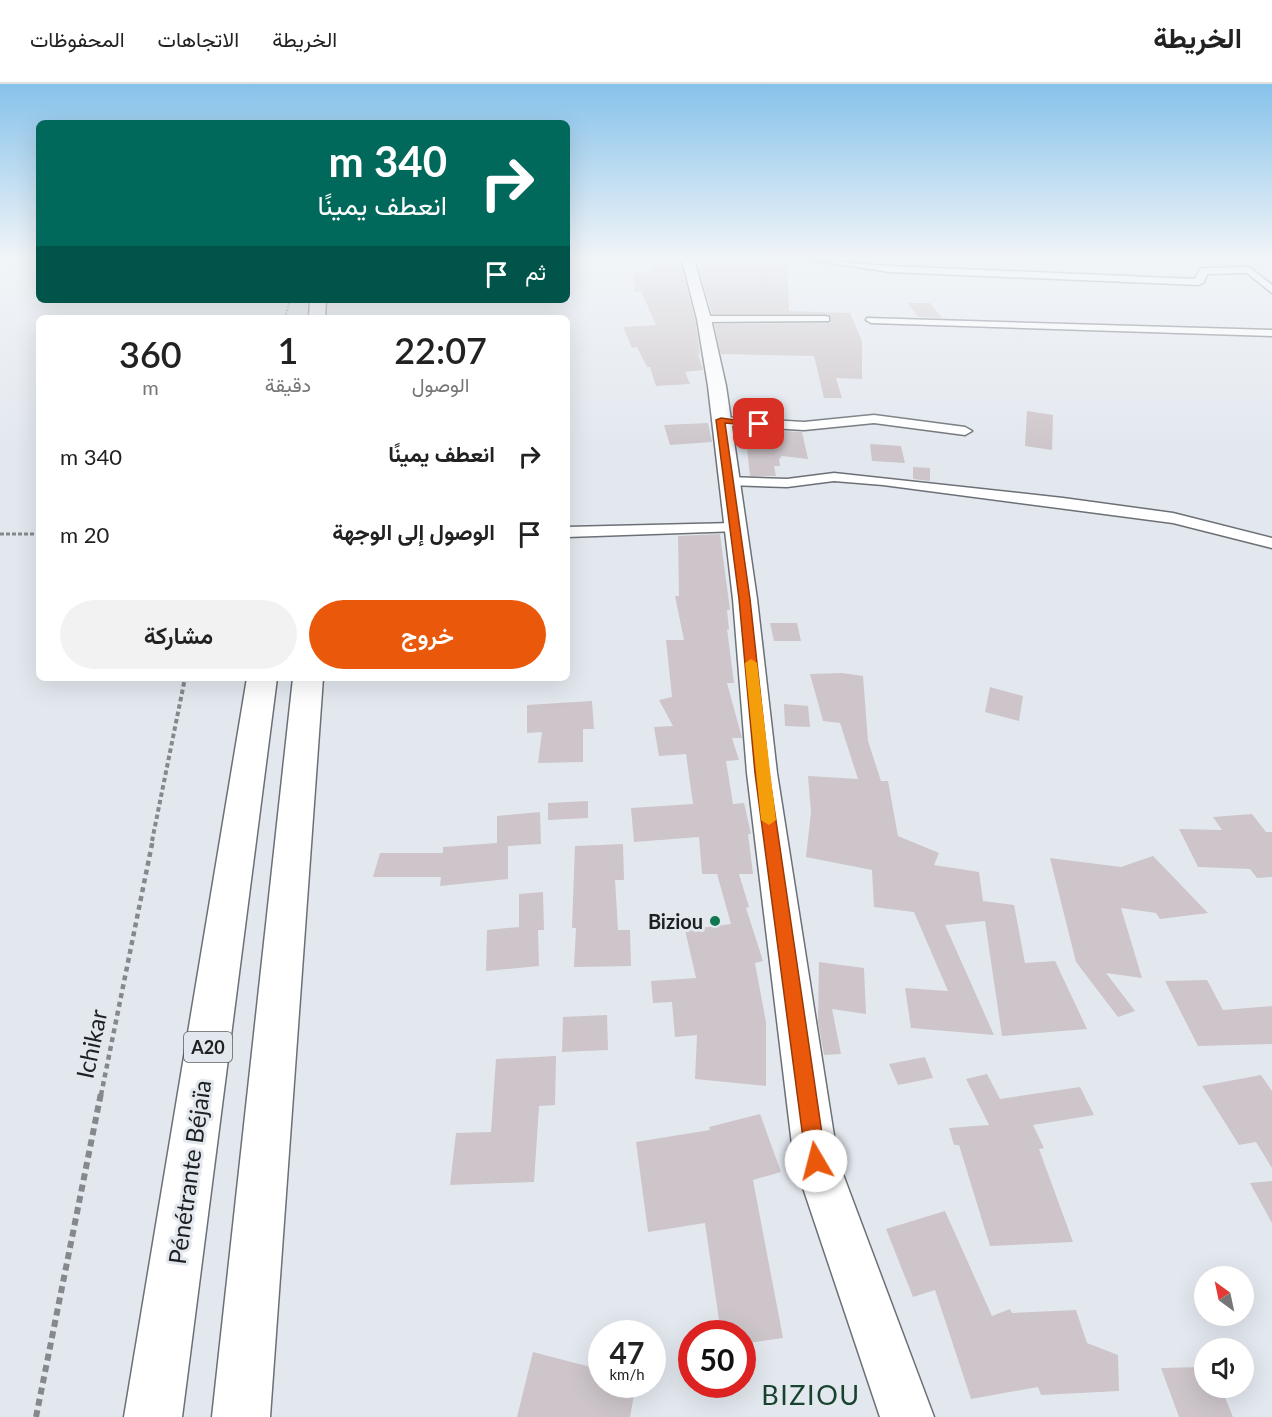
<!DOCTYPE html>
<html lang="ar">
<meta charset="utf-8">
<style>
:root{--surface:#fff;--page:#f2f2f2;--text:#222;--muted:#767676;--line:#e0e0e0;--accent:#ea580c}
body{margin:0;font-family:Lato,Vazirmatn,sans-serif;background:var(--page);color:var(--text);direction:rtl;height:100vh;display:flex;flex-direction:column;font-size:22px;white-space:nowrap}
*{box-sizing:border-box;margin:0}
p{font-size:20px;color:var(--muted)}
.icon{flex:none;width:33px;height:33px;fill:none;stroke:currentColor;stroke-width:2;stroke-linecap:round;stroke-linejoin:round}
.map{position:relative;flex:1;overflow:hidden;direction:ltr}
.details{position:absolute;left:36px;top:231px;width:534px;height:366px;display:flex;flex-direction:column;background:var(--surface);border-radius:9px;box-shadow:0 6px 24px #0002;direction:rtl}
.details>*{flex:none}
.top-card{position:absolute;left:36px;top:36px;width:534px;height:183px;border-radius:9px;box-shadow:0 6px 24px #0002;direction:rtl;background:#00695c;color:#fff;overflow:hidden}
.needle{width:39px;rotate:327deg}
.buttons{position:absolute;left:1194px;top:1182px;display:grid;gap:12px}
.buttons a{display:grid;place-items:center;width:60px;height:60px;border-radius:50%;background:var(--surface);box-shadow:0 6px 24px #0002;font-size:30px}
.speed{position:absolute;left:588px;top:1236px;display:flex;gap:12px;font-size:30px;font-weight:700;text-align:center}
.speed>*{display:grid;place-content:center;width:78px;height:78px;border-radius:50%;background:var(--surface);box-shadow:0 6px 24px #0002;line-height:1}
.speed small{font-size:15px;font-weight:400}
.speed .limit{border:9px solid #d22;background:#fff;color:#111}
.pin{position:absolute;display:grid;place-items:center;width:51px;height:51px;color:#fff;margin:-26px;border-radius:12px;box-shadow:0 3px 9px #0006}
.me{position:absolute;width:66px;margin:-33px;rotate:352deg;stroke-linejoin:round;filter:drop-shadow(0 0 4px #0008)}
.turn{display:flex;align-items:center;gap:21px;height:126px;padding:0 24px;font-size:27px}
.turn .icon{width:78px;height:78px;stroke-width:2.5}
.turn b{display:block;font-size:42px;line-height:51px}
.then{display:flex;align-items:center;height:57px;padding:0 24px;background:#0003;gap:12px;font-size:22px}
.eta{display:flex;justify-content:space-evenly;align-items:center;height:102px;text-align:center}
.eta b{font-size:36px;font-weight:600;line-height:42px}
.primary-button{display:flex;gap:12px;margin-top:auto;padding:12px 24px}
.primary-button a{flex:1;height:69px;border-radius:36px;background:var(--accent);color:#fff;font-size:24px;font-weight:600;line-height:69px;text-align:center}
.primary-button a+a{background:var(--page);color:var(--text)}
ul{padding:0;list-style:none}
li{display:flex;align-items:center;gap:18px;height:78px;padding:0 24px}
li div{flex:1}
li b{display:block;font-size:22px}
li em{font-style:normal}
header{display:flex;align-items:center;gap:36px;box-sizing:border-box;height:84px;padding:0 30px;background:var(--surface);border-bottom:2px solid var(--line)}
header strong{font-size:28px}
nav{display:flex;gap:33px;margin-inline-start:auto;font-size:21px}
.map>svg:first-child{display:block}
.building{fill:#cdc5c9}
.lines{fill:none;stroke-linecap:round;stroke-linejoin:round}
.minor-casing{stroke:#6b7076;stroke-width:3}
.secondary-casing{stroke:#6b7076;stroke-width:3}
.motorway-casing{stroke:#6b7076;stroke-width:3}
.path-far4{stroke:#85898d;stroke-width:1.5;stroke-dasharray:2 1.5;stroke-linecap:butt}
.path-far3{stroke:#85898d;stroke-width:3;stroke-dasharray:4 2;stroke-linecap:butt}
.path-far2{stroke:#85898d;stroke-width:4;stroke-dasharray:4.5 3;stroke-linecap:butt}
.path-far1{stroke:#85898d;stroke-width:4.5;stroke-dasharray:5 4;stroke-linecap:butt}
.path{stroke:#85898d;stroke-width:6;stroke-dasharray:7 4.5;stroke-linecap:butt}
.minor{fill:#fff;fill-rule:evenodd}
.secondary{fill:#fff;fill-rule:evenodd}
.motorway{fill:#fff;fill-rule:evenodd}
.route{fill:#ea580c;stroke:#983908;stroke-width:1.5}
.slow{fill:#f59e0b}
.poi-dot{fill:#0f7851;stroke:#e3e8ef;stroke-width:2}
.labels{text-anchor:middle;dominant-baseline:central;stroke-width:6;stroke-linejoin:round;paint-order:stroke}
.shield{fill:#e3e8ef;stroke:#595c60;stroke-width:1.5}
.shield-label{font-size:18px;font-weight:bold;fill:#1e2022}
.poi-label{font-size:20px;font-weight:bold;fill:#1e2022;stroke:#e3e8ef;text-anchor:end}
.near-street-label{font-size:24px;fill:#1e2022;stroke:#e3e8ef}
.near-quarter-label{font-size:27px;letter-spacing:1.5px;fill:#17432f;stroke:#e3e8ef}
</style>
<header>
<strong>الخريطة</strong>
<nav><a>الخريطة</a><a>الاتجاهات</a><a>المحفوظات</a></nav>
</header>
<div class="map">
<svg width="1272" height="1333" viewBox="0 0 1272 1333">
<rect width="100%" height="100%" fill="#e3e8ef"/>
<path class="building" d="M787 176 789 227 850 229 862 257V295L836 294 842 314H824L814 272 721 270 714 240 831 239V232L825 230H712L698 182H703L700 177Z
M650 183H681L695 235 700 270H698L703 286 685 288 690 300 656 302 650 283H647L637 263 632 264 623 243 656 241 641 207 635 208 634 188H653Z
M908 219H930L942 234 918 233Z
M1027 327 1053 331 1052 366 1025 362Z
M708 339 712 358 670 361 664 341Z
M745 345 802 348 808 375 782 372 779 375 780 382H774L776 392H750Z
M870 360 901 362 905 379 872 377Z
M913 383 930 384V397L913 395Z
M720 450 730 526H727L729 546 727 545 734 599H727L742 654H732L739 676 726 677 733 720 744 719 751 750H748L753 790H739L749 823 746 824 763 877 755 879 766 938V1002L695 995 697 951 675 953 672 918 653 919 651 897 696 894 685 846 731 840 717 790H702L699 753 634 758 631 724 693 720 686 670 659 672 654 643 673 642 659 616 672 613 666 556H684L675 512H679L678 452Z
M770 539H797L801 557H774Z
M842 589 863 592 868 657 881 697H888L898 752 939 769 934 781 979 788 983 817 1014 821 1025 879 1055 877 1087 945 1002 952 985 837 945 841 994 951 911 944 905 904 948 907 914 828 874 823 872 786 806 773 811 728 808 692 858 695 840 639 823 637 810 590Z
M990 603 1023 612 1019 637 985 628Z
M592 617 594 645H583V678L538 679 542 648 527 649V621Z
M784 620 808 622 810 643 785 642Z
M588 717V734L548 736V719Z
M540 728 541 760 508 762V795L440 802 441 793H373L380 769H443V763L497 759V732Z
M1252 730 1266 748H1272V793L1257 794 1250 785 1198 783 1179 745 1222 746 1213 733Z
M623 760 624 796H615L618 846H630L631 882 574 883 576 844H572L575 762Z
M1153 772 1208 829 1160 835 1156 829 1121 824 1142 894 1106 889 1135 927 1118 933 1076 878 1050 774 1121 783Z
M543 808 544 846H538L539 882 486 887 487 846 519 843V810Z
M819 878 864 884 866 930 832 925 841 970 824 971 818 938Z
M1207 896 1223 926 1272 922V960L1198 962 1165 897Z
M607 931 608 966 562 968 563 933Z
M556 972 555 1021 539 1022 534 1098 450 1101 456 1049 491 1048 496 975Z
M925 973 933 994 898 1001 889 980Z
M987 990 1000 1015 1080 1003 1094 1031 1033 1041 1044 1064 1039 1065 1073 1158 990 1162 959 1061H954L949 1044 989 1041 966 995Z
M1261 991 1272 1007V1084L1256 1058 1239 1061 1202 1002Z
M760 1030 781 1088 753 1096 783 1254 742 1260V1250H721L705 1139 648 1148 636 1058 710 1046 709 1043Z
M1272 1097V1139L1250 1099Z
M945 1127 992 1232 1010 1225 1012 1229 1076 1226 1087 1259 1118 1271 1119 1307 1041 1311 1038 1303 971 1315 935 1206 913 1213 886 1145Z
M533 1268 602 1286V1300H636L630 1333H517Z
M1204 1283V1304H1221L1233 1333H1179L1161 1284Z"/>
<g class="lines">
<g class="minor-casing">
<path id="minor" d="M810 176 890 182 1195 195 1200 185 1203 184 1249 183 1272 201V209L1247 189 1207 190 1204 198 1199 201 890 188Z
M825 232 829 233V237L704 238 699 235 704 232Z
M867 234 1272 246V252L871 239 866 236Z
M874 331 965 343 972 347 965 351 874 339 804 346 721 341 715 337 721 333 804 338Z
M834 389 1063 414 1173 429 1272 454V464L1173 439 883 401 834 397 787 403 727 401 720 397 727 393 787 395Z
M734 439 739 441 742 444 739 447 567 453V443Z"/>
</g>
<g class="secondary-casing">
<path id="secondary" d="M682 176H694L711 235 726 302 757 515 777 689 838 1077 934 1333H880L794 1077 747 689 733 515 708 302 697 235Z"/>
</g>
<g class="motorway-casing">
<path id="motorway" d="M310 216H326L325 234H309Z
M247 594H277L182 1333H124Z
M293 594H323L270 1333H212Z"/>
</g>
<path class="path-far4" d="M285 234 290 216"/>
<path class="path-far3" d="M0 450H39"/>
<path class="path-far2" d="M152 757 185 594"/>
<path class="path-far1" d="M101 1011 153 755"/>
<path class="path" d="M36 1333 101 1009"/>
<use href="#minor" class="minor"/>
<use href="#secondary" class="secondary"/>
<use href="#motorway" class="motorway"/>
</g>
<linearGradient id="sky" x2="0" y2="1"><stop stop-color="#86c2ea"/><stop offset="0.48" stop-color="#f2f5f8"/><stop offset="1" stop-color="#f2f5f8" stop-opacity="0"/></linearGradient>
<rect width="1272" height="363" fill="url(#sky)"/>
<path class="route" d="M721 334 763 340 759 342 725 339 750 515 769 689 826 1077 823 1085 816 1088 809 1085 806 1077 755 689 739 515 716 336Z"/>
<path class="slow" d="M751 575 757 579 776 736 769 741 761 736 745 579Z"/>
<circle class="poi-dot" cx="715" cy="837" r="6"/>
<g class="labels">
<rect class="shield" x="184" y="948" width="48" height="30" rx="4.5"/>
<g class="shield-label">
<text x="208" y="963">A20</text>
</g>
<g class="poi-label">
<text x="703" y="837">Biziou</text>
</g>
<g class="near-street-label">
<text transform="translate(91 960) rotate(-78)">Ichikar</text>
<text transform="translate(189 1088) rotate(-82)">Pénétrante Béjaïa</text>
</g>
<g class="near-quarter-label">
<text x="811" y="1310">BIZIOU</text>
</g>
</g>
</svg>
<div class="buttons">
<a><svg class="needle" viewBox="-14 -14 28 28"><path d="M0-13l5 13h-10z" fill="#e53935"/><path d="M0 13l5-13h-10z" fill="#767676"/></svg></a>
<a><svg class="icon" aria-label="sound" viewBox="0 0 24 24"><path d="M4 9h4l5-4v14l-5-4H4zM17 9q2 3 0 6"/></svg></a>
</div>
<div class="speed"><div>47<small>km/h</small></div><div class="limit">50</div></div>
<div class="pin" style="left:759px;top:340px;background:#d93025"><svg class="icon" aria-label="arrive" viewBox="0 0 24 24"><path d="M6 21V4h12l-3 4 3 4H6"/></svg></div>
<svg class="me" style="left:816px;top:1077px" viewBox="-20 -20 40 40"><circle r="19" fill="#fff"/><path d="M0-13L10 11 0 6-10 11z" fill="#ea580c"/></svg>
<div class="top-card">
<div class="turn"><svg class="icon" aria-label="right" viewBox="0 0 24 24"><path d="M7 20v-9h11M14 6l5 5-5 5"/></svg><div><b>340 m</b>انعطف يمينًا</div></div>
<div class="then">ثم<svg class="icon" aria-label="arrive" viewBox="0 0 24 24"><path d="M6 21V4h12l-3 4 3 4H6"/></svg></div>
</div>
<section class="details">
<div class="eta">
<div><b>22:07</b><p>الوصول</p></div>
<div><b>1</b><p>دقيقة</p></div>
<div><b>360</b><p>m</p></div>
</div>
<ul>
<li><svg class="icon" aria-label="right" viewBox="0 0 24 24"><path d="M7 20v-9h11M14 6l5 5-5 5"/></svg><div><b>انعطف يمينًا</b></div><em>340 m</em></li>
<li><svg class="icon" aria-label="arrive" viewBox="0 0 24 24"><path d="M6 21V4h12l-3 4 3 4H6"/></svg><div><b>الوصول إلى الوجهة</b></div><em>20 m</em></li>
</ul>
<div class="primary-button"><a>خروج</a><a>مشاركة</a></div>
</section>
</div>
